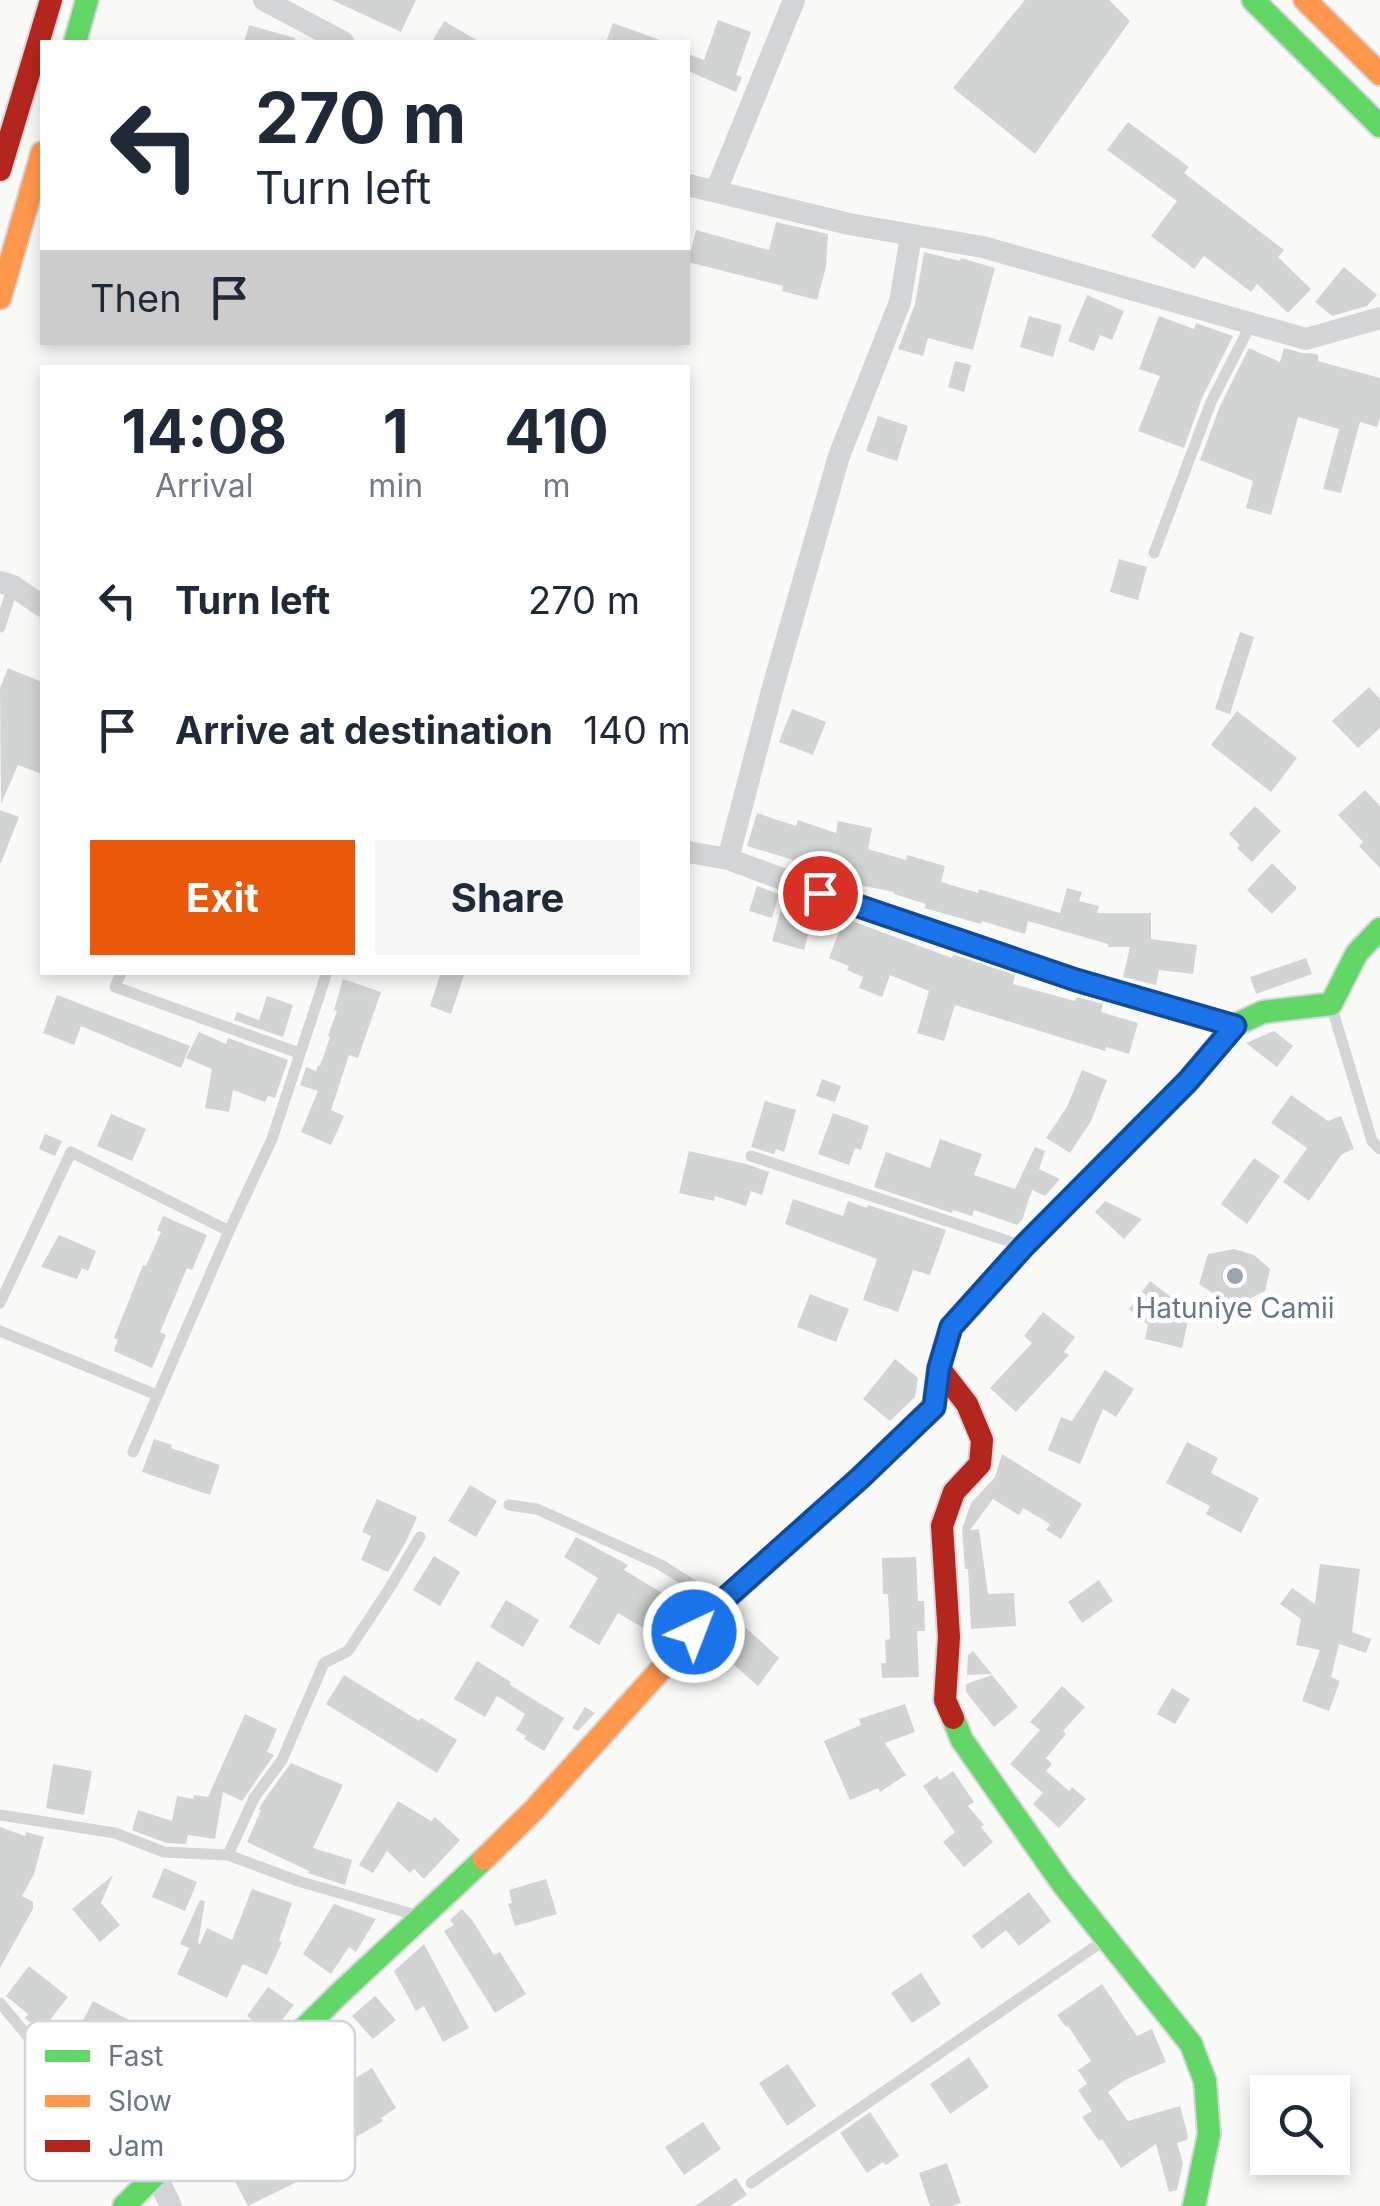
<!DOCTYPE html>
<style>
:root{--surface:#fff;--page:#f6f6f7;--text:#1f2937;--muted:#747a83;--accent:#ea580c}
body{margin:0;font-family:Inter,sans-serif;background:var(--page);color:var(--text);height:100vh;display:flex;flex-direction:column;font-size:38px;white-space:nowrap}
*{box-sizing:border-box;margin:0}
p{font-size:32px;color:var(--muted)}
.icon{flex:none;width:55px;height:55px;fill:none;stroke:currentColor;stroke-width:2;stroke-linecap:round;stroke-linejoin:round}
.map{position:relative;flex:1;overflow:hidden}
.sheet{position:absolute;left:40px;top:365px;width:650px;height:610px;display:flex;flex-direction:column;background:var(--surface);border-radius:0px;box-shadow:0 5px 15px #0003}
.sheet>*{flex:none}
.guide{position:absolute;left:40px;top:40px;width:650px;height:305px;border-radius:0px;box-shadow:0 5px 15px #0003;background:#fff;color:var(--text);overflow:hidden}
.tools{position:absolute;left:1250px;top:2075px;display:grid;gap:20px}
.tools a{display:grid;place-items:center;width:100px;height:100px;border-radius:0px;background:var(--surface);box-shadow:0 5px 15px #0003;font-size:50px}
.pin{position:absolute;display:grid;place-items:center;width:85px;height:85px;color:#fff;margin:-42px;border:5px solid #fff;border-radius:50%;box-shadow:0 2px 10px #0007}
.me{position:absolute;width:110px;margin:-55px;rotate:43deg;stroke-linejoin:round;filter:drop-shadow(0 0 8px #0008)}
.turn{display:flex;align-items:center;gap:35px;height:210px;padding:0 50px;font-size:45px}
.turn .icon{width:130px;height:130px;stroke-width:2.5}
.turn b{display:block;font-size:70px;line-height:85px}
.then{display:flex;align-items:center;height:95px;padding:0 50px;background:#0003;gap:20px;font-size:38px}
.eta{display:flex;justify-content:space-evenly;align-items:center;height:170px;text-align:center}
.eta b{font-size:60px;font-weight:700;line-height:70px}
.button{display:flex;gap:20px;margin-top:auto;padding:20px 50px}
.button a{flex:1;height:115px;border-radius:0px;background:var(--accent);color:#fff;font-size:40px;font-weight:700;line-height:115px;text-align:center}
.button a+a{background:var(--page);color:var(--text)}
ul{padding:0;list-style:none}
li{display:flex;align-items:center;gap:30px;height:130px;padding:0 50px}
li div{flex:1}
li b{display:block;font-size:38px}
li em{font-style:normal}
.map>svg:first-child{display:block}
.building{fill:#d2d4d4}
.lines{fill:none;stroke-linecap:round;stroke-linejoin:round}
.fast-casing{stroke:#d4d6d7;stroke-width:26}
.slow-casing{stroke:#d4d6d7;stroke-width:26}
.jam-casing{stroke:#d4d6d7;stroke-width:26}
.lane{stroke:#d3d4d5;stroke-width:11}
.street{stroke:#d3d4d5;stroke-width:22}
.fast{stroke:#63d668;stroke-width:22}
.slow{stroke:#ff974d;stroke-width:22}
.jam{stroke:#b3261e;stroke-width:22}
.route-casing{stroke:#114b97;stroke-width:25}
.route{stroke:#1a73e8;stroke-width:18}
.poi-dot{fill:#9ba4b0;stroke:#fff;stroke-width:4}
.labels{text-anchor:middle;dominant-baseline:central;stroke-width:10;stroke-linejoin:round;paint-order:stroke}
.poi-label{font-size:28px;fill:#687689;stroke:#fff}
.key{fill:#fff;stroke:#d2d6dc;stroke-width:2.5}
.key-label{font-size:28px;fill:#687689}
</style>
<div class="map">
<svg width="1380" height="2206" viewBox="0 0 1380 2206">
<rect width="100%" height="100%" fill="#f9f9f8"/>
<path class="building" d="M332 0H416L401 32Z
M1025 0H1109L1130 21 1035 154 953 88Z
M718 20 751 32 736 75 742 77 736 92 688 71V54L704 60Z
M444 21 480 42H432Z
M613 23 660 40V42H606Z
M249 25 295 38V42H244Z
M1128 122 1189 167 1184 173 1284 250 1278 257 1311 289 1288 313 1257 284 1251 292 1204 256 1194 269 1151 236 1177 201 1107 150Z
M776 222 828 234 826 267 817 300 782 291 783 286 688 262 696 230 769 250Z
M924 252 960 261 961 258 995 268 973 350 928 338 923 356 898 349 915 304Z
M1344 267 1377 295 1367 306 1332 316 1315 302Z
M1087 295 1124 311 1112 340 1100 335 1094 351 1068 341Z
M1029 316 1062 325 1053 357 1020 347Z
M1159 316 1194 329 1196 323 1233 336 1202 398 1184 448 1138 431 1160 376 1139 369Z
M1249 348 1280 362 1284 348 1302 353H1311L1318 355V361L1380 378V418L1377 427 1360 422 1341 493 1323 489 1339 429 1298 417 1271 515 1246 508 1253 481 1200 460 1220 406Z
M955 361 971 365 964 392 948 387Z
M878 416 908 426 897 461 866 451Z
M1119 559 1147 567 1138 600 1110 592Z
M1240 632 1254 637 1230 714 1215 709Z
M8 668 42 682V774L18 765 1 804 0 688Z
M1369 687 1380 699V728L1358 748 1332 721Z
M792 709 826 722 813 755 779 742Z
M1237 711 1297 758 1271 792 1211 745Z
M1365 790 1380 806V868L1359 846 1363 842 1338 815Z
M1255 806 1281 831 1252 862 1237 848 1240 845 1229 834Z
M0 810 19 817 1 863 0 862Z
M757 813 796 826 798 820 836 833 838 821 872 828 868 849 906 860 907 855 945 866 941 882 978 893 979 889 1060 913 1067 888 1082 892 1079 901 1099 906 1097 913H1151V939L1197 945 1193 974 1159 970 1156 985 1123 977 1130 947H1108V944L1028 921 1025 934 982 921 981 924 924 908 926 904 894 894V892L835 880 836 873 747 846Z
M1272 863 1297 888 1272 914 1247 890Z
M757 886 779 894 772 918 749 911Z
M782 906 814 914 804 950 772 941Z
M844 918 952 958 953 955 964 958 1015 975 1013 984 1075 1001 1077 997 1103 1004 1101 1012 1138 1023 1129 1054 1106 1047 1105 1051 955 1005 944 1041 917 1033 929 991 890 975 882 997 859 988 863 977 847 970 849 966 829 958Z
M1306 958 1312 974 1256 994 1250 977Z
M441 972H465L451 1014 430 1006Z
M343 979 381 992 358 1058 349 1055 331 1110 344 1116 331 1145 301 1132 318 1091 300 1085 306 1067 316 1071 318 1065 320 1066 330 1037 328 1036 337 1011 334 1010Z
M57 995 190 1046 181 1068 81 1026 74 1045 43 1033Z
M267 996 293 1005 283 1037 234 1020 237 1012 259 1020Z
M1274 1031 1293 1046 1277 1067 1246 1043Z
M199 1032 226 1044 228 1038 288 1060 275 1098 268 1096 265 1102 233 1090 229 1112 205 1108 212 1069 186 1058Z
M1082 1070 1107 1080 1091 1121 1070 1153 1046 1138 1067 1107Z
M822 1079 841 1086 835 1102 816 1096Z
M1291 1095 1328 1121 1341 1116 1354 1149 1342 1154 1309 1201 1283 1182 1307 1148 1271 1123Z
M765 1101 796 1110 784 1152 776 1149 774 1154 751 1147Z
M833 1113 869 1126 861 1150 855 1148 849 1165 818 1154Z
M111 1114 146 1129 132 1161 97 1146Z
M45 1134 62 1141 55 1156 39 1149Z
M940 1139 982 1154 974 1175 1015 1189 1035 1147 1045 1151 1039 1169 1060 1179 1045 1196 1032 1190 1022 1220 1017 1225 974 1210 972 1216 953 1210 952 1213 874 1187 886 1152 930 1168Z
M689 1151 746 1164 769 1172 762 1195 751 1191 746 1206 715 1196 714 1201 679 1193Z
M1254 1158 1280 1176 1247 1224 1221 1204Z
M793 1199 843 1216 848 1201 867 1208 868 1205 946 1230 930 1275 913 1270 898 1312 863 1300 877 1259 785 1224Z
M1105 1201 1142 1219 1124 1239 1095 1212Z
M163 1216 207 1235 192 1270 187 1268 160 1332 166 1335 152 1368 114 1351 118 1339 114 1338 143 1265 146 1266 161 1232 157 1230Z
M59 1235 96 1251 88 1271 82 1268 77 1279 41 1267Z
M1234 1249 1254 1255 1270 1269 1265 1291 1241 1303 1220 1298 1199 1284 1208 1254Z
M1150 1281 1183 1306 1174 1318 1188 1321 1182 1348 1145 1339 1148 1325 1129 1309Z
M810 1294 849 1309 836 1342 797 1327Z
M1043 1312 1075 1337 1064 1352 1069 1355 1016 1412 990 1388 1032 1343 1024 1336Z
M895 1359 918 1378 915 1397 890 1421 863 1399Z
M1105 1370 1134 1389 1116 1417 1103 1409 1080 1464 1048 1450 1061 1417 1072 1421Z
M154 1439 172 1445 171 1448 220 1465 210 1495 142 1472Z
M1187 1442 1218 1458 1211 1473 1259 1498 1241 1533 1206 1514 1210 1506 1166 1483Z
M1002 1454 1082 1504 1061 1539 1046 1530 1050 1524 1023 1508 1019 1515 993 1499 970 1530 979 1529 988 1594 1014 1593 1016 1626 971 1629 968 1569H965L962 1529 971 1503 995 1477Z
M470 1485 497 1501 476 1537 448 1521Z
M377 1499 417 1517 406 1542 388 1572 361 1560 371 1536 362 1532Z
M576 1537 628 1565 624 1570 672 1599 652 1633 618 1613 599 1645 569 1627 598 1578 564 1557Z
M434 1556 460 1572 440 1606 413 1590Z
M916 1557 918 1601H924L925 1631H917L919 1677 882 1678 881 1663H886L885 1640 890 1639 888 1594H883L882 1558Z
M1320 1564 1360 1569 1352 1632 1371 1639 1366 1653 1339 1644 1331 1677 1340 1681 1329 1711 1302 1701 1320 1650 1296 1645 1301 1619 1280 1604 1292 1588 1315 1604Z
M1099 1580 1113 1601 1082 1623 1068 1602Z
M506 1600 539 1620 523 1647 490 1627Z
M746 1628 779 1658 758 1686 725 1657 737 1643 734 1641Z
M973 1651 992 1674 967 1675 968 1655Z
M477 1661 511 1682 510 1685 564 1718 544 1751 524 1739 526 1736 516 1730 525 1714 497 1696 485 1717 454 1699Z
M344 1675 419 1721 421 1718 457 1740 437 1773 326 1704Z
M992 1675 1018 1707 994 1727 966 1692V1684Z
M1062 1686 1085 1707 1063 1731 1066 1734 1046 1758 1052 1764 1046 1771 1069 1791 1072 1787 1086 1799 1059 1828 1033 1804 1043 1793 1010 1764 1040 1730 1030 1722Z
M1172 1688 1190 1699 1175 1724 1157 1714Z
M905 1704 915 1732 885 1743 906 1775 880 1792 878 1788 850 1800 824 1741 861 1725 859 1719Z
M585 1707 595 1713 578 1731 572 1728Z
M245 1714 277 1729 267 1752 274 1755 242 1801 223 1792 215 1839 188 1835 186 1844 166 1843 132 1830 138 1810 172 1821 177 1796 193 1799 194 1795 208 1797Z
M291 1763 343 1785 313 1848 352 1860 345 1885 308 1873 309 1871 247 1842 261 1810 259 1809 262 1803Z
M53 1764 92 1771 84 1815 46 1808Z
M953 1771 974 1802 968 1806 984 1825 981 1827 993 1842 964 1867 943 1842 955 1832 923 1786 937 1776 940 1780Z
M398 1801 431 1821 435 1817 460 1840 424 1879 414 1869 410 1873 387 1851 373 1873 359 1865Z
M0 1827 25 1836 26 1832 44 1837 34 1874 22 1896 33 1902V1909L0 1968Z
M164 1868 197 1882 185 1911 152 1897Z
M113 1875 101 1903 120 1925 100 1942 72 1909Z
M546 1879 557 1914 515 1926 508 1904 512 1903 509 1890Z
M252 1889 292 1903 279 1941 282 1942 267 1975 243 1964 227 1998 177 1974 189 1948 180 1944 200 1900 205 1901 198 1943 200 1944 207 1928 232 1940Z
M1029 1892 1051 1921 1019 1946 1006 1930 982 1949 972 1936Z
M334 1904 376 1919 356 1952 349 1947 331 1974 303 1954Z
M462 1909 472 1920 494 1955 500 1952 526 1994 495 2013 444 1931 454 1925 450 1920Z
M424 1944 469 2028 443 2042 424 2006 416 2011 394 1971Z
M29 1966 68 1997 41 2031 25 2018 28 2014 6 1996Z
M921 1973 941 2004 912 2023 891 1993Z
M1102 1984 1137 2036 1152 2029 1166 2062 1125 2080 1108 2092 1128 2121 1180 2106 1188 2136 1187 2140 1177 2143 1183 2163 1177 2190 1169 2192 1156 2144 1121 2168 1102 2139 1099 2141 1082 2117 1092 2111 1078 2090 1087 2084 1078 2070 1091 2061 1068 2026 1066 2027 1057 2015Z
M268 1987 294 2005 271 2033 247 2016Z
M375 1996 396 2020 373 2039 352 2016Z
M93 2001 144 2028 132 2051 81 2025Z
M969 2057 989 2087 950 2114 930 2084Z
M788 2064 816 2106 787 2126 759 2083Z
M372 2068 396 2108 381 2118 383 2121 316 2161 321 2170 248 2206 230 2172 312 2125 298 2102 329 2084 334 2091Z
M870 2112 899 2156 886 2165 883 2162 867 2173 840 2133Z
M703 2122 721 2149 684 2175 665 2147Z
M947 2163 961 2203 952 2206H930L919 2173Z
M736 2178 747 2195 730 2206H695Z"/>
<g class="lines">
<g class="fast-casing">
<path id="fast" d="M1253 0 1380 126
M75 42 87 0
M971 1305 1024 1246 1188 1081 1235 1025 1263 1012 1331 1004 1357 953 1380 929
M953 1718 962 1740 1062 1883 1191 2044 1205 2081 1209 2134 1194 2206
M124 2206 339 1994 484 1859"/>
</g>
<g class="slow-casing">
<path id="slow" d="M1305 0 1380 74
M0 298 42 153
M484 1859 534 1810 721 1603 860 1478 934 1407 939 1368 951 1327 971 1305"/>
</g>
<g class="jam-casing">
<path id="jam" d="M0 170 51 0
M939 1368 967 1404 982 1440 980 1464 954 1492 942 1526 949 1637 945 1700 953 1718"/>
</g>
<path class="lane" d="M1154 553 1211 402 1251 324
M0 627 13 586
M121 972 115 987 299 1053
M1332 1008 1372 1141 1380 1149
M751 1156 1017 1244
M0 1303 71 1152 229 1231
M0 1331 157 1395
M133 1452 229 1231 272 1139 327 972
M509 1505 537 1509 661 1565 717 1601
M0 1815 115 1833 164 1852 228 1855 298 1881 416 1915
M228 1855 254 1798 282 1760 324 1663 348 1651 389 1589 420 1537
M0 2003 98 2120 155 2173
M751 2183 1106 1939"/>
<path class="street" d="M264 0 343 42
M688 185 849 224 983 247 1306 339 1380 318
M716 191 794 0
M0 582 13 586 42 606
M688 852 728 859 850 904 1076 980 1235 1025
M728 859 773 687 839 456 900 302 911 236
M155 2173 171 2206"/>
<use href="#fast" class="fast"/>
<use href="#slow" class="slow"/>
<use href="#jam" class="jam"/>
</g>
<g class="lines">
<g class="route-casing">
<path id="route" d="M694 1632 720 1603 860 1478 934 1407 939 1368 951 1327 1024 1246 1188 1081 1235 1026 1076 980 820 893"/>
</g>
<use href="#route" class="route"/>
</g>
<circle class="poi-dot" cx="1235" cy="1276" r="10"/>
<g class="labels">
<g class="poi-label">
<text x="1235" y="1308">Hatuniye Camii</text>
</g>
</g>
<rect x="25" y="2021" width="330" height="160" rx="15" class="key"/>
<rect x="45" y="2050" width="45" height="12" fill="#63d668"/>
<rect x="45" y="2095" width="45" height="12" fill="#ff974d"/>
<rect x="45" y="2140" width="45" height="12" fill="#b3261e"/>
<g class="key-label">
<text x="108" y="2066">Fast</text>
<text x="108" y="2111">Slow</text>
<text x="108" y="2156">Jam</text>
</g>
</svg>
<div class="tools">
<a><svg class="icon" aria-label="search" viewBox="0 0 24 24"><circle cx="10" cy="10" r="6"/><path d="M15 15l6 6"/></svg></a>
</div>
<div class="pin" style="left:820px;top:893px;background:#d93025"><svg class="icon" aria-label="arrive" viewBox="0 0 24 24"><path d="M6 21V4h12l-3 4 3 4H6"/></svg></div>
<svg class="me" style="left:694px;top:1632px" viewBox="-20 -20 40 40"><circle r="17" fill="#1a73e8" stroke="#fff" stroke-width="3"/><path d="M0-11L8 9 0 5-8 9z" fill="#fff"/></svg>
<div class="guide">
<div class="turn"><svg class="icon" aria-label="left" viewBox="0 0 24 24"><path d="M17 20v-9H6M10 6l-5 5 5 5"/></svg><div><b>270 m</b>Turn left</div></div>
<div class="then">Then<svg class="icon" aria-label="arrive" viewBox="0 0 24 24"><path d="M6 21V4h12l-3 4 3 4H6"/></svg></div>
</div>
<section class="sheet">
<div class="eta">
<div><b>14:08</b><p>Arrival</p></div>
<div><b>1</b><p>min</p></div>
<div><b>410</b><p>m</p></div>
</div>
<ul>
<li><svg class="icon" aria-label="left" viewBox="0 0 24 24"><path d="M17 20v-9H6M10 6l-5 5 5 5"/></svg><div><b>Turn left</b></div><em>270 m</em></li>
<li><svg class="icon" aria-label="arrive" viewBox="0 0 24 24"><path d="M6 21V4h12l-3 4 3 4H6"/></svg><div><b>Arrive at destination</b></div><em>140 m</em></li>
</ul>
<div class="button"><a>Exit</a><a>Share</a></div>
</section>
</div>
